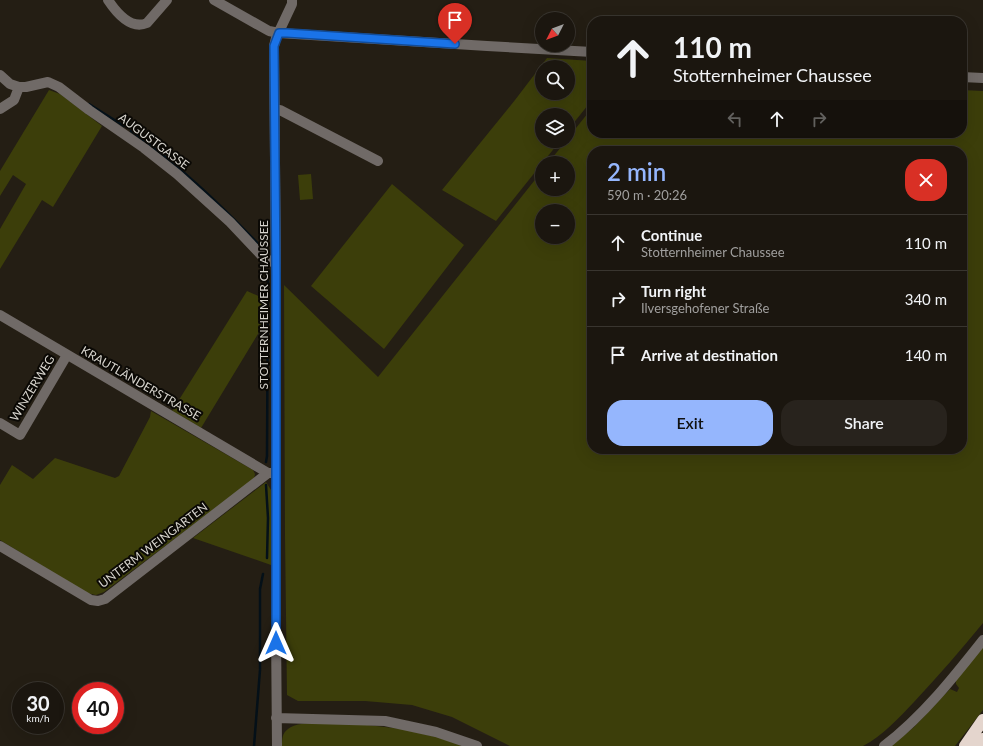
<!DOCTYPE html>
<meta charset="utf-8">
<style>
:root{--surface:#1b160f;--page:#28231d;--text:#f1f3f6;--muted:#a09f9e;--line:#39352f;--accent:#95b6fd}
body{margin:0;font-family:Lato,sans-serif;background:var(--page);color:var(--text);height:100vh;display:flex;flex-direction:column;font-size:15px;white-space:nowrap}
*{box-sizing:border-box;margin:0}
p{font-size:13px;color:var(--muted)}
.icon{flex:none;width:22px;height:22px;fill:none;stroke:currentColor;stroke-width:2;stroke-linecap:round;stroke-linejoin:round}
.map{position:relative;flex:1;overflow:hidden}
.sheet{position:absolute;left:587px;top:146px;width:380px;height:308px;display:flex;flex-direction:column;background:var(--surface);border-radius:16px;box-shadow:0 4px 16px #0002,0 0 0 1px var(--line)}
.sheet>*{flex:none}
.hud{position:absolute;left:587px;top:16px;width:380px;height:122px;border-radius:16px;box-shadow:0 4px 16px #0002,0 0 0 1px var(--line);background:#1b160f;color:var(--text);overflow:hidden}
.needle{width:26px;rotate:228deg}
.controls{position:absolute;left:535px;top:12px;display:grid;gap:8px}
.controls a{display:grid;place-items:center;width:40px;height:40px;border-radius:50%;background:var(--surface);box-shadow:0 4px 16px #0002,0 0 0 1px var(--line);font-size:20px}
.speed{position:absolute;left:12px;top:682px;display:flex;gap:8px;font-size:20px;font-weight:700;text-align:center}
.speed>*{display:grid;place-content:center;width:52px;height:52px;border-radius:50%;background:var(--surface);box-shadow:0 4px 16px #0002,0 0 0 1px var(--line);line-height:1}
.speed small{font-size:10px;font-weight:400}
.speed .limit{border:6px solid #d22;background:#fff;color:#111}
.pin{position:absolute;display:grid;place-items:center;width:34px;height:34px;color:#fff;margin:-41px -17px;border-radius:50% 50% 50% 0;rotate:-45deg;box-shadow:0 0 4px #0007}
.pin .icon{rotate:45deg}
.me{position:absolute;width:44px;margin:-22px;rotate:0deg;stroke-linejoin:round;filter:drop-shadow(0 0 3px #0008)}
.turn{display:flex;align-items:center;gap:14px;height:84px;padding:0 20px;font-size:18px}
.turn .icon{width:52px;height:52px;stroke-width:2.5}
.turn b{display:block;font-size:28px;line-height:34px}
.lanes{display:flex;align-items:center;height:38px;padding:0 20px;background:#0003;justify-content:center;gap:20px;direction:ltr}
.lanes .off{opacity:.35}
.round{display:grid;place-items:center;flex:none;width:42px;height:42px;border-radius:16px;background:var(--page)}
.overview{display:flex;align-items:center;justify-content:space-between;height:68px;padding:0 20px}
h1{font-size:24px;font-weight:600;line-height:30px;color:var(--accent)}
.button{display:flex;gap:8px;margin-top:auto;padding:8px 20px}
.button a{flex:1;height:46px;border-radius:16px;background:var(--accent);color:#111;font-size:16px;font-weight:600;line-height:46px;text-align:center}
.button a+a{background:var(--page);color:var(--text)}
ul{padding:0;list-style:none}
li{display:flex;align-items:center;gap:12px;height:56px;padding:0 20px;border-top:1px solid var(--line)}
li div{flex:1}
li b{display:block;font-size:15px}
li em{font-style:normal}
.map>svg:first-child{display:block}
.green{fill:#3c3e0a;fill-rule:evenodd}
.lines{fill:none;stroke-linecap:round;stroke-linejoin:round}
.stream{stroke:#041018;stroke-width:2.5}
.minor{stroke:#706a67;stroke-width:10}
.highway{stroke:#e4d5cd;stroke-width:12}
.route-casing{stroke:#114b97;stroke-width:10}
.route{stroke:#1a73e8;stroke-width:7}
.labels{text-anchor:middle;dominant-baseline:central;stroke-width:4;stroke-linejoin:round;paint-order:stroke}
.street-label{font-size:12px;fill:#d7d4cd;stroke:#0b0905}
</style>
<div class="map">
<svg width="983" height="746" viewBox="0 0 983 746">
<rect width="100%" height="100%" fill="#241e14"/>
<path class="green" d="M547 58 592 61V100L568 130V115H542V141H560L496 221 442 190 515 100ZM542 67H568V93H542Z
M49 90 60 94 102 126 53 207 42 200 0 269V229L26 184 13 175 0 196V171Z
M962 90 983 91V623C961 650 938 676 914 702 899 718 882 736 863 746H510L452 717 412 705 365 701H298L287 695 285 536 284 285 378 377 542 171V189H568V163H548L566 141H568V138L592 108V133H962ZM592 151H962V449H592ZM542 211H568V237H542Z
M311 174 313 199 300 200 298 175Z
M392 184 464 245 384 349 311 286Z
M247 291 265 299 264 324 201 428 172 411Z
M151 411 253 470 255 474 254 479 104 592 96 595 87 593 0 540V485L12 465 33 479 55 458 115 478 119 476 150 417Z
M266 482 271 490V565L193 538Z
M983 646V710L955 746H891L914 727 950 689 957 692 959 688 956 684V680Z
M350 723 402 729 440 738 463 746H282C282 740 282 733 288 729 297 720 336 723 350 723Z"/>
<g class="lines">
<path class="stream" d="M89 104 124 126
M131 131C182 167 224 208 267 253
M266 462 267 456 268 270
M266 485 268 518 267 558
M254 746 260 670V589L263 574"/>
<path class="minor" d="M108 0C116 12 131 30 147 23L167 0
M214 0 269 31 279 33 487 46 592 52
M0 75 10 84 19 87H26L48 82 59 87 89 110 144 148 177 174 230 222 263 257 272 262H276
M962 77 983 78
M0 109 14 100 19 87
M275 110H280L378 161
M0 315 268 473
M0 423 20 435 67 355
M0 546 91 600 98 601 105 599 268 473H276
M276 718 385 721 436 732 477 746
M277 746 276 628V275L274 46 276 38 292 4V0
M884 746C923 716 953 678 983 640"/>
<path class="highway" d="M965 746 983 720
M978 746 983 739"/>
</g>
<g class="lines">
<g class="route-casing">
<path id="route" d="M276 643V275L274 46 279 33H287L455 44"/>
</g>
<use href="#route" class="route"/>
</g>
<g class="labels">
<g class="street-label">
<text transform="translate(154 141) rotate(37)">AUGUSTGASSE</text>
<text transform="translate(263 305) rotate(-90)">STOTTERNHEIMER CHAUSSEE</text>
<text transform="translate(141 383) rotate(30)">KRAUTLÄNDERSTRASSE</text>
<text transform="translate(32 388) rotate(-59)">WINZERWEG</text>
<text transform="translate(153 545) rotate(-37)">UNTERM WEINGARTEN</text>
</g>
</g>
</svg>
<div class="controls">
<a><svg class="needle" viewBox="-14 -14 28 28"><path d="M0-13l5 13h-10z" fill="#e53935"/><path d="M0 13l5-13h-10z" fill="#a09f9e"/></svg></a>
<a><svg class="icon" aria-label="search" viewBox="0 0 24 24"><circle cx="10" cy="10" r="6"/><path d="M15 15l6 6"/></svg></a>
<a><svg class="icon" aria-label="layers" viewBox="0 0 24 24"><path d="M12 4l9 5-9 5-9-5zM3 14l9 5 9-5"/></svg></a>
<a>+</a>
<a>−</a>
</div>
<div class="speed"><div>30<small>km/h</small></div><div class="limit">40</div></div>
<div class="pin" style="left:455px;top:44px;background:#d93025"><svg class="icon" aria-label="arrive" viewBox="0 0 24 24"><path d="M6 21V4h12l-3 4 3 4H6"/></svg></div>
<svg class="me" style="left:276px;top:643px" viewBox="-20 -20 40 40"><path d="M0-17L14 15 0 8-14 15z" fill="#1a73e8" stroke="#fff" stroke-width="4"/></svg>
<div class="hud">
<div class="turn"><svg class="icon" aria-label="ahead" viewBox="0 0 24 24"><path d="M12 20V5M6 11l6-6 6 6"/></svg><div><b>110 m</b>Stotternheimer Chaussee</div></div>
<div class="lanes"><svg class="icon off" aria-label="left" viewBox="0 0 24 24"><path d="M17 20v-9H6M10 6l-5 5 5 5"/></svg><svg class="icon" aria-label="ahead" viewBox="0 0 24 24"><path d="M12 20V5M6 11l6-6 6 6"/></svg><svg class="icon off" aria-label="right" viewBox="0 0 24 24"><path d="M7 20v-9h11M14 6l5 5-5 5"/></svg></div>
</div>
<section class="sheet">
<div class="overview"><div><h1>2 min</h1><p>590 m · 20:26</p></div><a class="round" style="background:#d93025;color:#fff"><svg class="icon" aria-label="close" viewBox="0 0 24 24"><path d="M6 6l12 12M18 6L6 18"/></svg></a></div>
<ul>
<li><svg class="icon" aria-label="ahead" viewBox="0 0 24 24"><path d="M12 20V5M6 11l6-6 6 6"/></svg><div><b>Continue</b><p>Stotternheimer Chaussee</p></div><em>110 m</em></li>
<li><svg class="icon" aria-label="right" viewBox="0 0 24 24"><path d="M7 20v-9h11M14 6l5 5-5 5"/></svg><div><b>Turn right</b><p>Ilversgehofener Straße</p></div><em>340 m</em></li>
<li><svg class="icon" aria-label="arrive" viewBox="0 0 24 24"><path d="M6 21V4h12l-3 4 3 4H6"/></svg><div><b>Arrive at destination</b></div><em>140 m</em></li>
</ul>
<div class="button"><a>Exit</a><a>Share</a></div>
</section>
</div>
